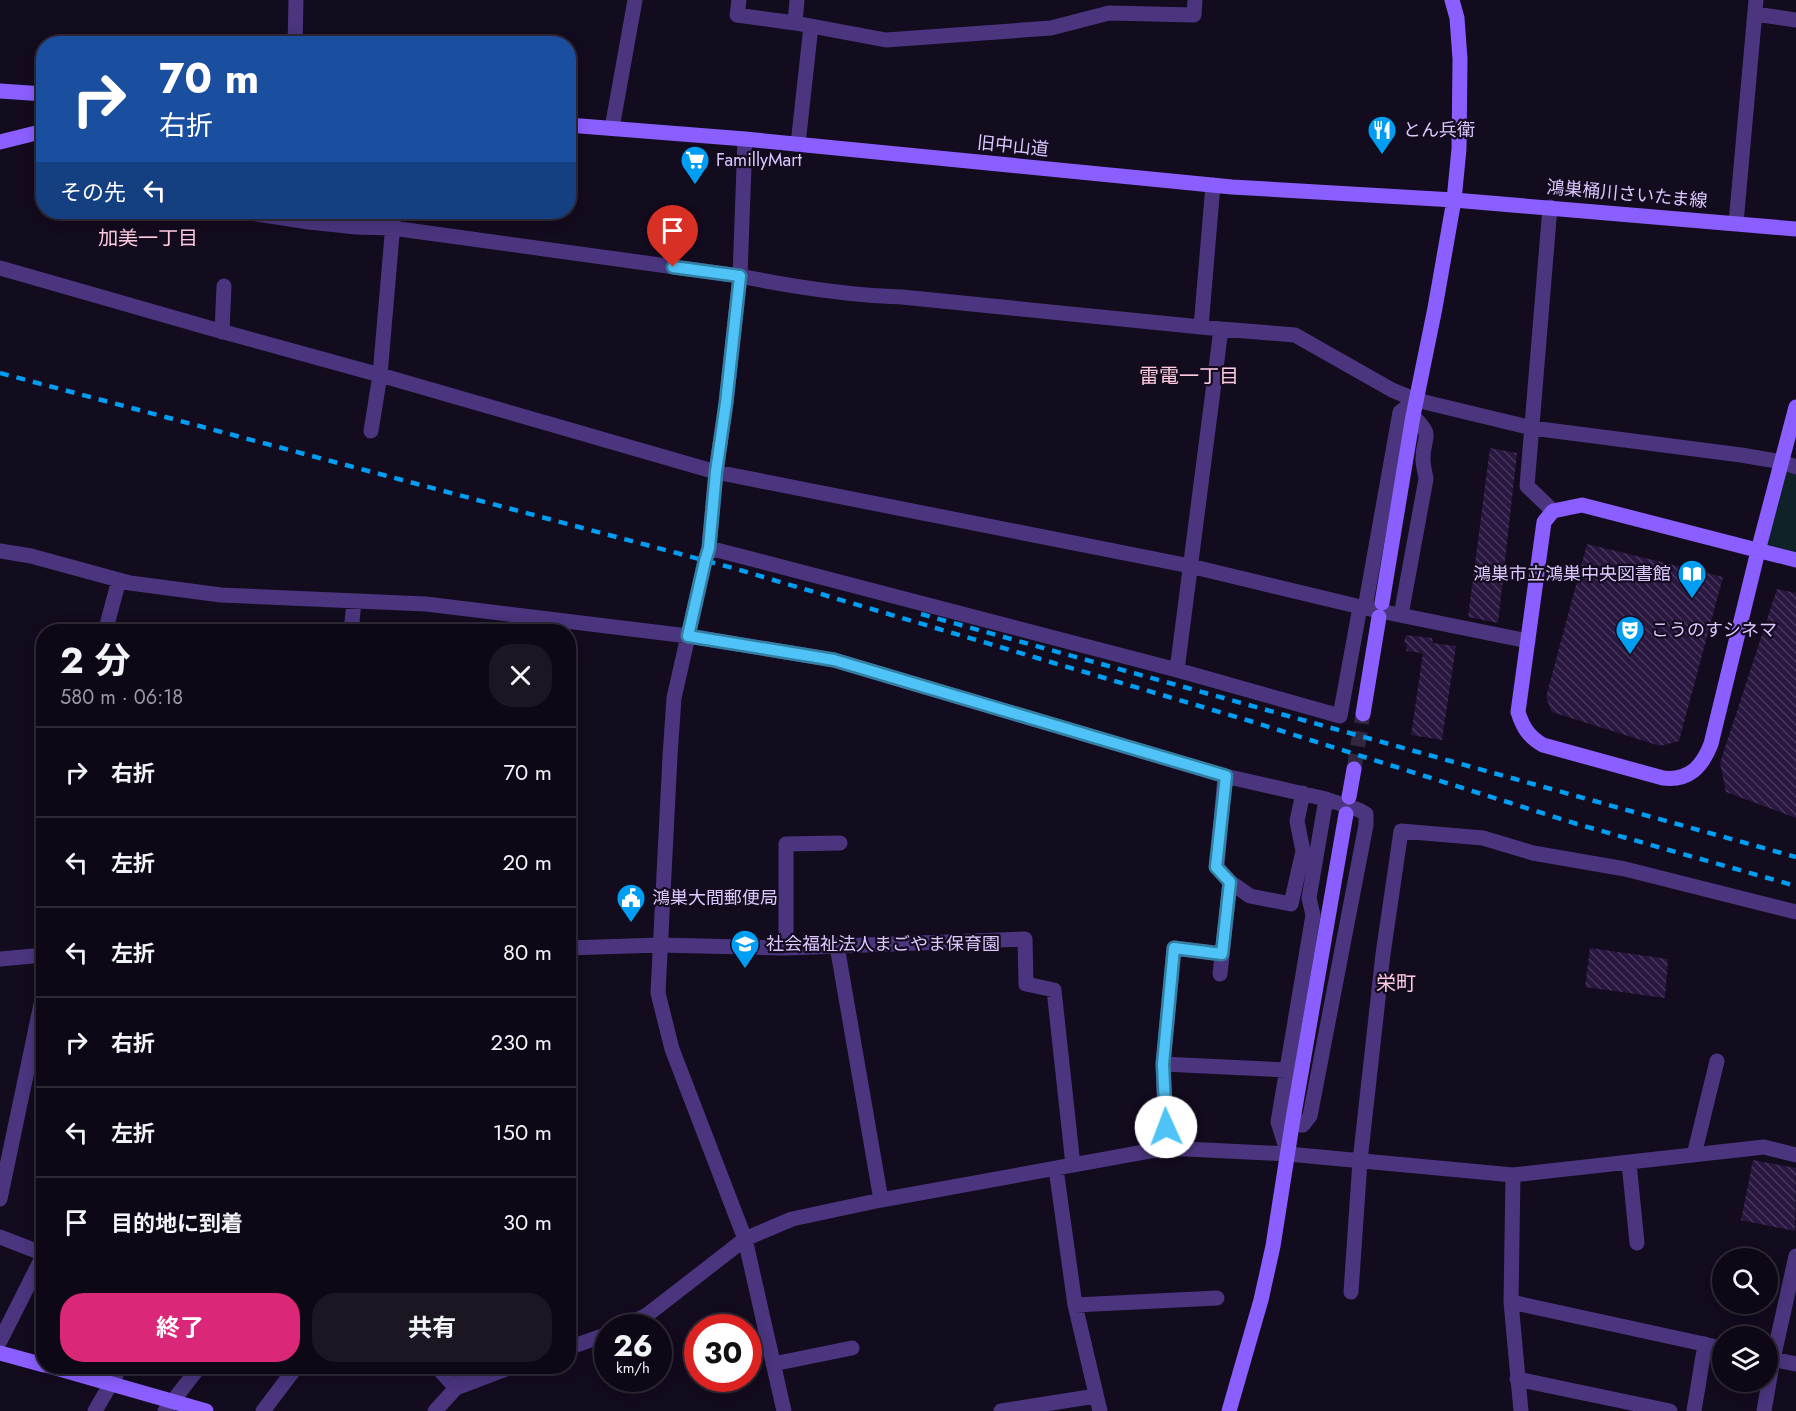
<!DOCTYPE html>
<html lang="ja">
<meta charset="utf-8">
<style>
:root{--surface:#0e0816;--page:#1c1623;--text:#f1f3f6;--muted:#9b9aa1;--line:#2e2935;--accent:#db2777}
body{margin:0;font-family:Jost,"Noto Sans JP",sans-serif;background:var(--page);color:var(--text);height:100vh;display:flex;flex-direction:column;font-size:22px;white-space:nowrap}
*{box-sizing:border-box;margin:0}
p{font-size:20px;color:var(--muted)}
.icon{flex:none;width:33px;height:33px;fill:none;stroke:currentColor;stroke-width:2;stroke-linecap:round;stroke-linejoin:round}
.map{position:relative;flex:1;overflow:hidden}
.panel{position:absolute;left:36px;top:624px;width:540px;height:750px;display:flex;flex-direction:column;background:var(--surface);border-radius:24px;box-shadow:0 3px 15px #0003,0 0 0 2px var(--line)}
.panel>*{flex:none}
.top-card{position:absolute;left:36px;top:36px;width:540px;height:183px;border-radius:24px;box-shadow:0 3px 15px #0003,0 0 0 2px var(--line);background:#1a4fa0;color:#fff;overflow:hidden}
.fabs{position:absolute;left:1712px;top:1248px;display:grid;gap:12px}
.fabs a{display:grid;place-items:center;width:66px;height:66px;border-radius:50%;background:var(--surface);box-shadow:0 3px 15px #0003,0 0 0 2px var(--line);font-size:30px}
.speed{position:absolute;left:594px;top:1314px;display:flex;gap:12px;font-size:30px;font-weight:700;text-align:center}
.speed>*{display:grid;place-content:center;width:78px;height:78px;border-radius:50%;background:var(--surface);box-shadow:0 3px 15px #0003,0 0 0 2px var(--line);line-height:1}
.speed small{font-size:15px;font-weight:400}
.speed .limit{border:9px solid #d22;background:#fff;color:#111}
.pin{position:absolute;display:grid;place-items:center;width:51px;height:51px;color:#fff;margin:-62px -26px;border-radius:50% 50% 50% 0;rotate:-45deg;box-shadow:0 0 6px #0007}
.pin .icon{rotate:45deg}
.me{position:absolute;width:66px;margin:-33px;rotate:358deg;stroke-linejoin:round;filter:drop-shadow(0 0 4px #0008)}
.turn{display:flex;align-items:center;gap:21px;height:126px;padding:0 24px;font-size:27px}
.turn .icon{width:78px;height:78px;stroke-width:2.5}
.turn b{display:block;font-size:42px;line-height:51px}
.then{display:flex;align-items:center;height:57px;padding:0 24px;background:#0003;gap:12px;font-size:22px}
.round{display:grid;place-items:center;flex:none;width:63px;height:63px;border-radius:24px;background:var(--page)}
.summary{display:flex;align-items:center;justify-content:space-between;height:102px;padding:0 24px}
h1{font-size:36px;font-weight:700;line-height:45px}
.button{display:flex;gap:12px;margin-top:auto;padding:12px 24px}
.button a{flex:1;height:69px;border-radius:24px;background:var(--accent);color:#fff;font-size:24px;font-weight:700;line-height:69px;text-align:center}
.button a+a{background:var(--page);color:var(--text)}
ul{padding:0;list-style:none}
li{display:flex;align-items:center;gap:18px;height:90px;padding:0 24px;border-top:2px solid var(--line)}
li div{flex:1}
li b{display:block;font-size:22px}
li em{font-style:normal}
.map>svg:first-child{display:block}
.park{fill:#0e2228}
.building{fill:url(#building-back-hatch)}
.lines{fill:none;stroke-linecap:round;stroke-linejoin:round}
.secondary-tunnel{stroke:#312740;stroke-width:15;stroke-dasharray:15 8;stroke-linecap:butt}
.street{stroke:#4a357e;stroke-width:15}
.secondary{stroke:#8b5fff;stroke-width:15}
.rail{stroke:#009ef3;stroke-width:4.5;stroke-dasharray:9 8;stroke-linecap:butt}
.route-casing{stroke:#337fa1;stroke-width:15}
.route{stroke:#4fc3f7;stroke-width:10}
.labels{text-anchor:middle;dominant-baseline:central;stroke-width:4.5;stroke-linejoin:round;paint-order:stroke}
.poi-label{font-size:18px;fill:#dcc8ff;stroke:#130b1e;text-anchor:start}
.street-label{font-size:18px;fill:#dcc8ff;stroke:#130b1e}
.neighbourhood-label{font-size:20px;fill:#ffcadf;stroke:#130b1e}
</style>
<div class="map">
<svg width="1796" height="1411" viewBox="0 0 1796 1411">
<defs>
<pattern id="building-back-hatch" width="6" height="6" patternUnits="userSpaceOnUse" patternTransform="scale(1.5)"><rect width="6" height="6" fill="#29173f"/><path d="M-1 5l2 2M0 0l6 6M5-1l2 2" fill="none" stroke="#47375c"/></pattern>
</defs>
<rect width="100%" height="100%" fill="#130b1e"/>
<path class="park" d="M1782 462 1796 467V560L1758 551Z"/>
<path class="building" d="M1490 448 1517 453 1498 623 1468 617Z
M1587 544 1723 577 1679 741 1660 746 1552 712 1546 697Z
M1777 589 1796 593V818L1726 792 1720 763Z
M1406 635 1432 638 1433 643 1456 646 1442 740 1411 735 1423 653 1406 651 1407 644 1404 643Z
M1590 948 1668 959 1665 998 1585 987Z
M1753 1160 1796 1168 1795 1231 1741 1220Z"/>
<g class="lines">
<path class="secondary-tunnel" d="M1354 769 1363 714"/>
<path class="street" d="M739 0 737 15 795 23 886 40 1051 28 1109 13 1194 15 1195 0
M1755 14 1796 20
M795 23 797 0
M295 44 296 0
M612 128 635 0
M745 139 740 276 726 403 716 472 709 548 705 561 674 698 670 756 658 993 672 1049 745 1239 784 1411
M798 144 811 26
M1550 207 1527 486 1553 511
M243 212 309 222 356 227 392 228 740 276C794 287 847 295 902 297L1221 329 1295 335 1392 390 1416 400 1532 428 1741 455 1782 462 1796 467
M1736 223 1756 0
M0 268 213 329 380 375 716 472 1190 566 1365 608 1528 641
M1201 327 1213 185
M1221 329 1177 670 1340 716 1360 607
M222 332 224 286
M371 431 380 375 394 212
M709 548 1177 670
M0 551 31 556 130 583 221 595 426 604 688 636 834 660 1225 776 1326 799 1359 810 1366 814V825L1310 1116 1303 1125H1292
M1365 608 1400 412 1416 400
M1401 615 1426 479C1425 472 1423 466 1423 459 1423 434 1435 438 1413 416
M105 632 119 580
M351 632 354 602
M1225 776 1217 867 1230 882 1250 896 1291 904 1303 851 1297 821 1303 793
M837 946 881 1200
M568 948 660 945 786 948 1025 939 1026 984 1054 990 1073 1165
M786 948V844L840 843
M0 959 44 955
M1220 974 1230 882
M1163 1064 1286 1070
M1166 1148 1163 1064 1174 948 1222 954
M1288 1154 1278 1122 1313 915 1309 898 1326 799
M1694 1155 1717 1061
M1629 1163 1637 1243
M1056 1169 1075 1305 1100 1411
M1513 1175 1511 1302 1521 1411
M0 1199 44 990
M0 1237 44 1254
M1351 1292 1360 1161 1383 954 1401 831 1483 838 1533 853 1625 869 1796 912
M1511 1302 1722 1348
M1075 1305 1217 1298
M621 1328 647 1315 745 1239 792 1219 881 1200 1166 1148 1288 1154 1513 1175 1764 1147 1796 1155
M0 1341 44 1254
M568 1348 608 1334
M1767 1358 1796 1364
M773 1364 852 1348
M436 1366 456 1388
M462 1366 465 1383
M1517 1379 1670 1411
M95 1411 121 1366
M165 1411 200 1366
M263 1411 297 1366
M435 1411 456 1388 514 1366
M1001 1411 1096 1396
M1694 1411 1705 1344
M1764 1411 1773 1359 1796 1256"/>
<path class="secondary" d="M0 91 44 94
M568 125 745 139 1232 187 1454 200 1796 229
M0 142 44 131
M1796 407 1758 551 1711 744C1702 767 1689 781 1663 778L1543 745C1529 737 1523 728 1518 712L1544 522 1553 511 1582 505 1796 560
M1382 603 1413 416 1435 308 1454 200 1459 149 1460 59 1457 18 1452 0
M1363 714 1379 617
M1349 797 1354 769
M0 1353 44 1365
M49 1366 206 1411
M1229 1411 1261 1300 1273 1246 1292 1125 1346 814"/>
<path class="rail" d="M0 373 733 568 1250 721 1577 824 1796 886
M921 614 1796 857"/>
</g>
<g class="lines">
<g class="route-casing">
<path id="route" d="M673 267 740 276 726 403 716 472 709 548 705 561 688 636 834 660 1226 776 1216 867 1230 882 1222 954 1174 948 1163 1064 1166 1127"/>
</g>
<use href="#route" class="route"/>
</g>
<defs>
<g id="restaurant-pin" transform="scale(1.5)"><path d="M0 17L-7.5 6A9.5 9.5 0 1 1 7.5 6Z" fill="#009ef3" stroke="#130b1e"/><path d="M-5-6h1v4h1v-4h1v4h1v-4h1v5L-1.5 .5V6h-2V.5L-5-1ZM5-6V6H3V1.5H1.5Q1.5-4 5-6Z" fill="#fff"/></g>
<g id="supermarket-pin" transform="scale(1.5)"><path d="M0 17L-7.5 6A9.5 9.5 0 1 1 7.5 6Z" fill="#009ef3" stroke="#130b1e"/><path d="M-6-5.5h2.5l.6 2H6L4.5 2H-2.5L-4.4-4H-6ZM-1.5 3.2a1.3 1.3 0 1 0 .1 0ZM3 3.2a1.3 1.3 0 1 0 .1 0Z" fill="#fff"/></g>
<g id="library-pin" transform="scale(1.5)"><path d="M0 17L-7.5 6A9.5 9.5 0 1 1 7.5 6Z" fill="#009ef3" stroke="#130b1e"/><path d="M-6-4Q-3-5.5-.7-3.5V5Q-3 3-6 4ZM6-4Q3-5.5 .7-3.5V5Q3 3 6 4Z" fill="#fff"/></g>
<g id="theatre-pin" transform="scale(1.5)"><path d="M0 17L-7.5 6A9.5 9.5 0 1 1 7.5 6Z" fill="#009ef3" stroke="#130b1e"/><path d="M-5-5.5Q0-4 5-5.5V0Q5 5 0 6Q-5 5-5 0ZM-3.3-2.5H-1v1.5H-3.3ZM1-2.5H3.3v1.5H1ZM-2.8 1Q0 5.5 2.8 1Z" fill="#fff"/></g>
<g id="civic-pin" transform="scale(1.5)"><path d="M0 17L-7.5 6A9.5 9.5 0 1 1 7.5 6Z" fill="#009ef3" stroke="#130b1e"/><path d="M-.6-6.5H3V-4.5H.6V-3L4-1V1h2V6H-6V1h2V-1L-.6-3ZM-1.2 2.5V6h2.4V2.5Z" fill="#fff"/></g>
<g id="school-pin" transform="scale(1.5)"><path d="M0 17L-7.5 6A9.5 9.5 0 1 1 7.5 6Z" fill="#009ef3" stroke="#130b1e"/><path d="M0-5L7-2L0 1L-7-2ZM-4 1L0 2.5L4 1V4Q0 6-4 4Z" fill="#fff"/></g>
</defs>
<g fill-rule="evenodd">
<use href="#restaurant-pin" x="1382" y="130"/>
<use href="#supermarket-pin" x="695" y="160"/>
<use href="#library-pin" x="1692" y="574"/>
<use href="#theatre-pin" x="1630" y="630"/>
<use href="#civic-pin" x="631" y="898"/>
<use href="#school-pin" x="745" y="944"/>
</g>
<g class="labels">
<g class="poi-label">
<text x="1403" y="130">とん兵衛</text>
<text x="716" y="160">FamillyMart</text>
<text x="1671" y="574" text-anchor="end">鴻巣市立鴻巣中央図書館</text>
<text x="1651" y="630">こうのすシネマ</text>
<text x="652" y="898">鴻巣大間郵便局</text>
<text x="766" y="944">社会福祉法人まごやま保育園</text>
</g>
<g class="street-label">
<text transform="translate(1013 146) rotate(6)">旧中山道</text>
<text transform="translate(1627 194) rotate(5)">鴻巣桶川さいたま線</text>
</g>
<g class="neighbourhood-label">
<text x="148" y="238">加美一丁目</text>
<text x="1189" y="376">雷電一丁目</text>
<text x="1396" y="983">栄町</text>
</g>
</g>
</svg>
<div class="fabs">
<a><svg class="icon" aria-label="search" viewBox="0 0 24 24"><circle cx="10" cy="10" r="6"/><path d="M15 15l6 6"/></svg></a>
<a><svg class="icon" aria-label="layers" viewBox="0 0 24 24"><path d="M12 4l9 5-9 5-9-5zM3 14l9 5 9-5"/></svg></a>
</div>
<div class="speed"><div>26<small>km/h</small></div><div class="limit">30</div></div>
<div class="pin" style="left:673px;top:267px;background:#d93025"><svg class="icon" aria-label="arrive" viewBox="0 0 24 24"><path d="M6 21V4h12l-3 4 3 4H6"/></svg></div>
<svg class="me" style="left:1166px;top:1127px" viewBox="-20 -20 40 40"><circle r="19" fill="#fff"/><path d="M0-13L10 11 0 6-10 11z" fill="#4fc3f7"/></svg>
<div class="top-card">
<div class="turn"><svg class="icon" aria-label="right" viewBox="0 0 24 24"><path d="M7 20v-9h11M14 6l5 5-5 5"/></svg><div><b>70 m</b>右折</div></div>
<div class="then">その先<svg class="icon" aria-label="left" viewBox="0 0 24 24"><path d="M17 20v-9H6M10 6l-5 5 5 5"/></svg></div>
</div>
<section class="panel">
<div class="summary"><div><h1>2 分</h1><p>580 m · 06:18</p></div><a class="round"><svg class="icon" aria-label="close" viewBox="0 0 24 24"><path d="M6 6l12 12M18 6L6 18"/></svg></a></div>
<ul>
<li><svg class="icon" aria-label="right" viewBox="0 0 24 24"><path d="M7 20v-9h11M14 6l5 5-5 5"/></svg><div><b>右折</b></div><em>70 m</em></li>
<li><svg class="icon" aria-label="left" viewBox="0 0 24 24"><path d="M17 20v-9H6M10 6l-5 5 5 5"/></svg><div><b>左折</b></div><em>20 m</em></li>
<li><svg class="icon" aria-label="left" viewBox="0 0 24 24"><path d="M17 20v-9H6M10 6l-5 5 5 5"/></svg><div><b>左折</b></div><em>80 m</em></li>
<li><svg class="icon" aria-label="right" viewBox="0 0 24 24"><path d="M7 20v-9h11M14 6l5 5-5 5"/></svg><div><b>右折</b></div><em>230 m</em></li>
<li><svg class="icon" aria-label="left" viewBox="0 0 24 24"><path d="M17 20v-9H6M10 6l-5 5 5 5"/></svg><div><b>左折</b></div><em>150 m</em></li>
<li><svg class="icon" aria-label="arrive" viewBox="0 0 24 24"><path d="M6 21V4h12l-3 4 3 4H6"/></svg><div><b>目的地に到着</b></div><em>30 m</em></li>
</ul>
<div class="button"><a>終了</a><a>共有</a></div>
</section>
</div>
